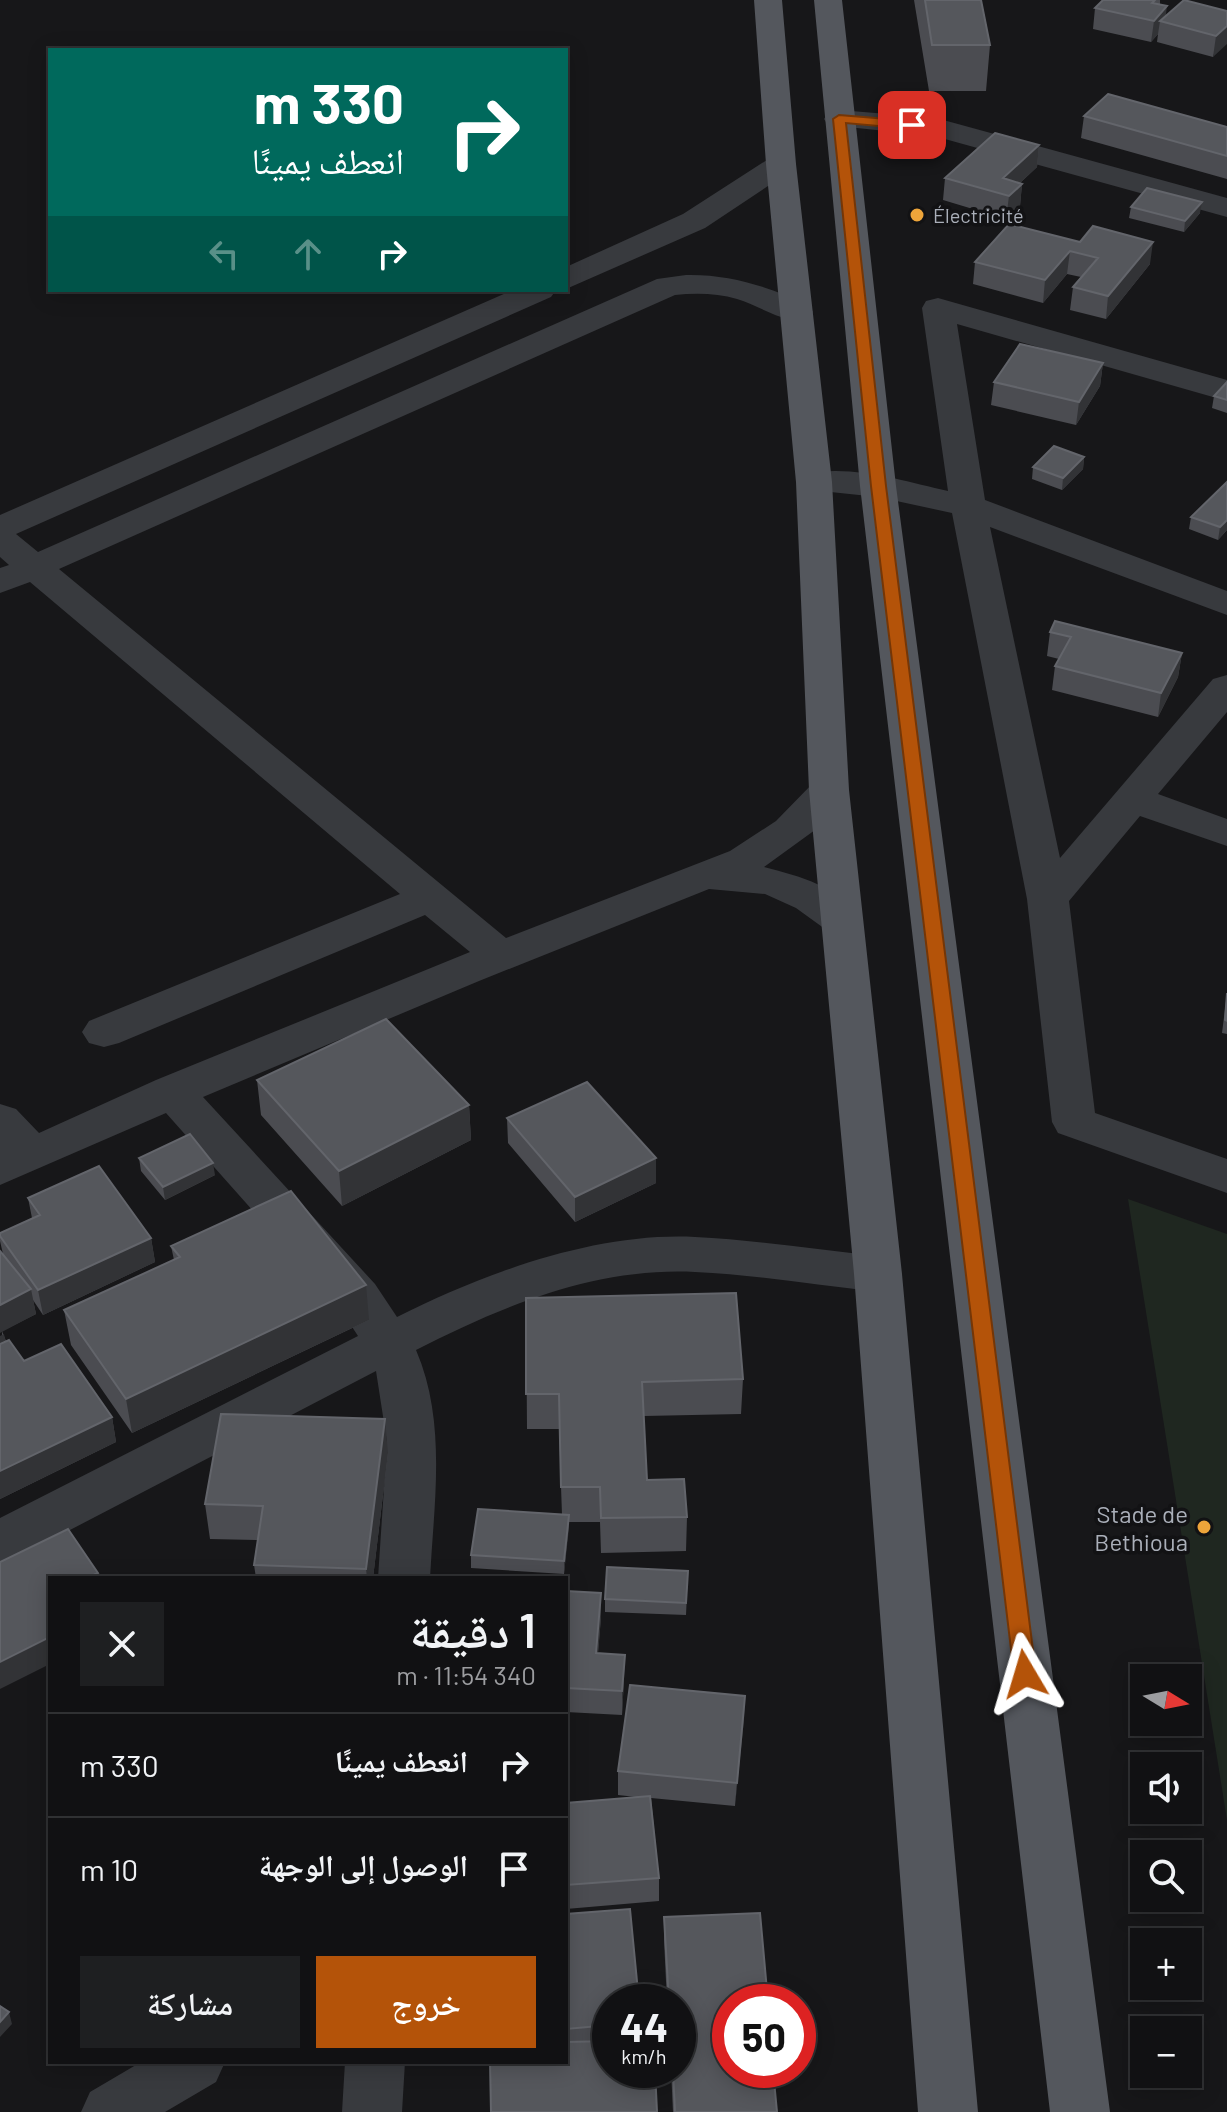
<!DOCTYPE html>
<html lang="ar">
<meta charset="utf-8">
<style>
:root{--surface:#111113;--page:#1e1f21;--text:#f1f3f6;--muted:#9c9da0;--line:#303133;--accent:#b45309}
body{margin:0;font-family:Barlow,"Noto Naskh Arabic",sans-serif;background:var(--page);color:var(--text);direction:rtl;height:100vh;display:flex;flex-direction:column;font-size:30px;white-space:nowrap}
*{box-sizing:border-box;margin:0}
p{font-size:26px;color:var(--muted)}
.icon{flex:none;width:44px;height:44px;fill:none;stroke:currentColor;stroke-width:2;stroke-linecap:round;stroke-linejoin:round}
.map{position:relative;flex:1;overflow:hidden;direction:ltr}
.panel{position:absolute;left:48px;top:1576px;width:520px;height:488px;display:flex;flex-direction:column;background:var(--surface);border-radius:0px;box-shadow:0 4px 20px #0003,0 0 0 2px var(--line);direction:rtl}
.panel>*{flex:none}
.banner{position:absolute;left:48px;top:48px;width:520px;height:244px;border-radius:0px;box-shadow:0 4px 20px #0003,0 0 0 2px var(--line);direction:rtl;background:#00695c;color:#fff;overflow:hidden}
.needle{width:52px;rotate:100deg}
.tools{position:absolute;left:1130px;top:1664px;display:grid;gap:16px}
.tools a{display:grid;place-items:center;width:72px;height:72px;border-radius:0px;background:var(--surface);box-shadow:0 4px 20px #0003,0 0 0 2px var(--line);font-size:40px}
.speed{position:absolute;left:592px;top:1984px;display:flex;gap:16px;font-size:40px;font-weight:700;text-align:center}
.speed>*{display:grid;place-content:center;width:104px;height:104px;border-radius:50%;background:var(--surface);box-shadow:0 4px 20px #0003,0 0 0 2px var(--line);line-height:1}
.speed small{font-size:20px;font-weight:400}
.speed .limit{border:12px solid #d22;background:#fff;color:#111}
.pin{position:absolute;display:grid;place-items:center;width:68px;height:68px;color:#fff;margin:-34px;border-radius:16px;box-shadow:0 4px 12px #0006}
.me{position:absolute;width:88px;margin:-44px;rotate:353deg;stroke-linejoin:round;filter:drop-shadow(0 0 6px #0008)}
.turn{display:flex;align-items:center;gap:28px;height:168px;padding:0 32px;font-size:36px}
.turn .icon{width:104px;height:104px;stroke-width:2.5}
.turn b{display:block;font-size:56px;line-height:68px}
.lanes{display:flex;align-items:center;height:76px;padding:0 32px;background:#0003;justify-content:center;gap:40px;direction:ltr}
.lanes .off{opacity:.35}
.round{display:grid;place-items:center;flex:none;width:84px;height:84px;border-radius:0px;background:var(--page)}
.summary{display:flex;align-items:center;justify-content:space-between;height:136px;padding:0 32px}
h1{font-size:48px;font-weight:600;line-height:60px}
.cta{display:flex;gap:16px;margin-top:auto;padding:16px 32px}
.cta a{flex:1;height:92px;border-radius:0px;background:var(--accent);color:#fff;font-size:32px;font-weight:600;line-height:92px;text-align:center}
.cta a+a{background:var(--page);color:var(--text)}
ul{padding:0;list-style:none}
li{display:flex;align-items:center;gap:24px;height:104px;padding:0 32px;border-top:2px solid var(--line)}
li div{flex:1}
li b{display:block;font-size:30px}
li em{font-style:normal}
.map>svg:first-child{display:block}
.green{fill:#1f2720}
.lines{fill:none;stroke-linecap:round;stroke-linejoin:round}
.minor{fill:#383a3e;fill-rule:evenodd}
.major{fill:#54575d;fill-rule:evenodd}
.wall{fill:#4b4c51}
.shaded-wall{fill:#323336}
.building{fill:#55575c;stroke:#63656b;stroke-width:2}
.route{fill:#b45309;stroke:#753606;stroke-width:2}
.poi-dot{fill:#eea53a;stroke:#121214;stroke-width:3}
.labels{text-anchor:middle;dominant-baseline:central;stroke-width:7;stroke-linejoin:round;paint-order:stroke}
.far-poi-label{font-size:20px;fill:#aaafb9;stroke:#121214;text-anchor:start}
.poi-label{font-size:24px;fill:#aaafb9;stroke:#121214;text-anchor:end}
</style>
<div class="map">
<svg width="1227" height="2112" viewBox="0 0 1227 2112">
<rect width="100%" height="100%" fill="#171719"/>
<path class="green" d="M1128 1199 1227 1234V1820Z"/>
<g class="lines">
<path class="minor" d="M839 110 936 118 1227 198V217L934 136 828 125 824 119 828 113Z
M781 155 792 158 796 164 792 170 705 228 566 289V267L683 214 770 158Z
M686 275C730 274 769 287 809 305L813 312 809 319C784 325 761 306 737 299 717 293 695 293 675 295L59 569 506 938 730 851 776 821 815 781 829 777 843 781 849 790 815 830 764 867C799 876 841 887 861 919L855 929 840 933 825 929 796 908 765 894 709 889 479 981 203 1097 375 1284 397 1317C484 1273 596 1232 695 1237 756 1240 817 1250 878 1256L895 1262 902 1274 895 1286 878 1292C817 1285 756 1275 695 1272 596 1267 502 1306 416 1350 447 1422 434 1502 430 1578H378L387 1442 376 1371 18 1557 0 1563V1518L358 1336 341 1310 166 1113 0 1185V1104L16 1109 39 1133 156 1080 470 952 425 915 119 1043 104 1047 89 1043 82 1032 89 1021 400 894 30 582 0 593V568L9 565 0 557V515L513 290H556L551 297 16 534 38 552 657 279Z
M938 298 1227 380V401L957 324 985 500 1227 591V615L990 527 1060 858 1213 679 1227 675V712L1158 794 1227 819V846L1140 816 1069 901 1095 1113 1227 1159V1193L1058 1133 1052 1122 1027 899 952 513 878 497 802 489 796 482 802 475C848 463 903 481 948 491L922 308 926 301Z
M141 2062H225L216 2082 165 2112H81L90 2092Z
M345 2062H405L402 2112H342Z"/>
<path class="major" d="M754 0H782L796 164 832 482 849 790 902 1274 978 2112H918L854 1274 809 790 796 482 766 164Z
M814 0H842L896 486 1110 2112H1050L860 486Z"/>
</g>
<path class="wall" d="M914 0H981L990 45 986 91H929Z
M1103 0H1160V5L1166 16 1227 11 1213 57 1157 42 1158 34 1151 42 1093 29 1095 8Z
M1084 116 1227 127V179L1081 138Z
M1039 145 1037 167 1020 183 1022 184 1020 206 1006 219 943 200 945 178Z
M1131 207 1200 213 1184 232 1129 218Z
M1009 224 1150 264 1106 319 1070 310 1073 287 1081 277 1067 274 1043 303 973 284 975 262Z
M1103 363 1100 386 1076 425 991 405 994 382Z
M1227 382V413L1212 408 1214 396Z
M1084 457 1083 469 1062 490 1032 479 1033 467Z
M1191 517 1227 530 1218 540 1189 529Z
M1050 632 1182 653 1178 677 1158 717 1052 690 1055 666 1059 659 1047 656Z
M1227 993V1034L1222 1033Z
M257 1080 469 1105 471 1140 342 1206 261 1115Z
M507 1118 656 1183 575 1222 508 1143Z
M139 1158 215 1175 165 1200 141 1171Z
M28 1198 151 1238 155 1262 43 1315 33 1300 36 1314 2 1331 6 1341 24 1361 112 1417 116 1442 0 1499 3 1254 0 1241V1233L32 1218Z
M171 1246 369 1320 132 1433 71 1345 64 1310 174 1260Z
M526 1298 743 1379 741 1414 644 1416 647 1480 687 1517 686 1551 601 1553 600 1522H569L564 1574 471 1568V1555L562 1515 559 1429H527Z
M388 1453 373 1578H256L254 1565 258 1540 210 1539 205 1504Z
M688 1571 686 1615 605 1612V1599Z
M566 1591 601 1617 598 1653 624 1679 622 1715 566 1712Z
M745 1696 735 1806 651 1798 659 1878V1901L566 1909V1803L636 1797 618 1795V1771Z
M566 1914 610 2002V2070L566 2062Z
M664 1917 777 2112H673L671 2070H678V2002H667L664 1940Z"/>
<path class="shaded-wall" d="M1167 6 1165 22 1160 21 1158 34 1151 42 1154 21Z
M1227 26V44L1213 57 1216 36Z
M1039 145 1037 167 1006 196 1003 178Z
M1022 184 1020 206 1006 219 1009 196Z
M1202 202 1200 213 1184 232 1185 221Z
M1153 242 1150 264 1106 319 1108 296Z
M1070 251 1067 274 1043 303 1045 280Z
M1103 363 1100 386 1076 425 1079 402Z
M1084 457 1083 469 1062 490 1063 478Z
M1227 520V530L1218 540 1220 527Z
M1182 653 1178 677 1158 717 1161 693Z
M469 1105 471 1140 342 1206 339 1171Z
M656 1158V1183L575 1222V1197Z
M213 1163 215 1175 165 1200 163 1187Z
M151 1238 155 1262 43 1315 38 1290Z
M366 1285 369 1320 132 1433 126 1399Z
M31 1289 36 1314 0 1333V1305Z
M4 1334 9 1358 0 1363V1336Z
M112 1417 116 1442 0 1499V1471Z
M385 1419 388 1453 373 1578H367L366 1569Z
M569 1515V1528L564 1574V1561Z
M98 1573 99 1578H87Z
M601 1593V1617L596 1677V1653Z
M50 1637V1664L0 1689V1662Z
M625 1655 624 1679 622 1715V1691Z
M745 1696 744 1720 735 1806 737 1783Z
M9 2012 12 2024 0 2037V2022Z"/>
<path class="building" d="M925 0H981L990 45H932Z
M1103 0H1155L1152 3 1167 6 1154 21 1095 8Z
M1184 0 1227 11V26L1216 36 1160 21Z
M1108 94 1227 127V156L1084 116Z
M995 133 1039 145 1003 178 1022 184 1009 196 945 178Z
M1147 188 1202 202 1185 221 1131 207Z
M1009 224 1080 242 1093 226 1153 242 1108 296 1073 287 1098 258 1070 251 1045 280 975 262Z
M1020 344 1103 363 1079 402 994 382Z
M1227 382V400L1214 396Z
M1054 446 1084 457 1063 478 1033 467Z
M1227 482V520L1220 527 1191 517Z
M1055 621 1182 653 1161 693 1055 666 1071 637 1050 632Z
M1227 993V1021L1225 1020Z
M386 1019 469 1105 339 1171 257 1080Z
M587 1082 656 1158 575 1197 507 1118Z
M190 1134 213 1163 163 1187 139 1158Z
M99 1166 151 1238 38 1290 0 1236V1233L40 1215 28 1198Z
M291 1191 366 1285 126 1399 64 1310 180 1257 171 1246Z
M0 1251 31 1289 0 1305Z
M736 1293 743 1379 642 1382 647 1480 684 1479 687 1517 601 1518 600 1487H561L559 1394H526V1298Z
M9 1340 24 1361 61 1344 112 1417 0 1471V1344Z
M221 1414 385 1419 366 1569 254 1565 263 1506 205 1504Z
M478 1509 569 1515 564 1561 471 1555Z
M68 1529 98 1573 87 1578H50V1637L0 1662V1562Z
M607 1567 688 1571 686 1603 605 1599Z
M566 1591 601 1593 596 1653 625 1655 622 1691 566 1688Z
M630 1685 745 1696 737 1783 618 1771Z
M650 1796 659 1878 566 1885V1803Z
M630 1909 639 2002H610V2025L566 2029V1914Z
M760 1913 768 2002H730V2070H773L777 2112H675L673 2070H678V2002H669L664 1917Z
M0 2006 9 2012 0 2022Z
M610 2041V2070H655L657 2112H491L490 2062H566V2042Z"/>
<path class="route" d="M839 115 912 121 918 125 912 129 846 123 886 486 1036 1674 1033 1681 1025 1683 1018 1681 1014 1674 871 486 833 119Z"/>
<g class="poi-dot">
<circle cx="917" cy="215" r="8"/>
<circle cx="1204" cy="1527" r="8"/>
</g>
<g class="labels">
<g class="far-poi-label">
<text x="933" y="215">Électricité</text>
</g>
<g class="poi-label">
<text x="1188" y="1513">Stade de<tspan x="1188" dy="28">Bethioua</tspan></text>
</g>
</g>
</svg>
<div class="tools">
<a><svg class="needle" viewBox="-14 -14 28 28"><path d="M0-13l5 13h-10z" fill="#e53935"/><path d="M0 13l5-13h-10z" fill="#9c9da0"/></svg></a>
<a><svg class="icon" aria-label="sound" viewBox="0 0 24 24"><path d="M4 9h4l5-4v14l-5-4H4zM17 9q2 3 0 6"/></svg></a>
<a><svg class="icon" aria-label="search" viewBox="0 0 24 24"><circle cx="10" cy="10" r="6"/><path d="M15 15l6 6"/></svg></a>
<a>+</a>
<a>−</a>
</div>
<div class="speed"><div>44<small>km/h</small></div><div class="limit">50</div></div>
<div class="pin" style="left:912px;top:125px;background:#d93025"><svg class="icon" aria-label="arrive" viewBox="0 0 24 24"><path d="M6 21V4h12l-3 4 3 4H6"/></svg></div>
<svg class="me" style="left:1025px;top:1674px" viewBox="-20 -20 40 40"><path d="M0-17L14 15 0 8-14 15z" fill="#b45309" stroke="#fff" stroke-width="4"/></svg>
<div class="banner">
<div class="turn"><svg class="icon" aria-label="right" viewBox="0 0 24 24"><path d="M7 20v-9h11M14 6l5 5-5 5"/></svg><div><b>330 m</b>انعطف يمينًا</div></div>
<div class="lanes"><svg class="icon off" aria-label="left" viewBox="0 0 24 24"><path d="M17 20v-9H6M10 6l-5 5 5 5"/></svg><svg class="icon off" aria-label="ahead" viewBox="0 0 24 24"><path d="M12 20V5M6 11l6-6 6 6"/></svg><svg class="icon" aria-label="right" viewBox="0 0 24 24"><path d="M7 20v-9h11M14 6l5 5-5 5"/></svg></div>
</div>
<section class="panel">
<div class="summary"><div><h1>1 دقيقة</h1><p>340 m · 11:54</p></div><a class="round"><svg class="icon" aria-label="close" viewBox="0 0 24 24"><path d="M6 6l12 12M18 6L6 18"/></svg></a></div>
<ul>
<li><svg class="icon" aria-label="right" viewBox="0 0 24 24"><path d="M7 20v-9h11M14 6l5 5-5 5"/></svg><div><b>انعطف يمينًا</b></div><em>330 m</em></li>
<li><svg class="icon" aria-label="arrive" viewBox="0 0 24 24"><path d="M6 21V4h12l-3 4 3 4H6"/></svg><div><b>الوصول إلى الوجهة</b></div><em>10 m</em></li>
</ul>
<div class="cta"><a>خروج</a><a>مشاركة</a></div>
</section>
</div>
